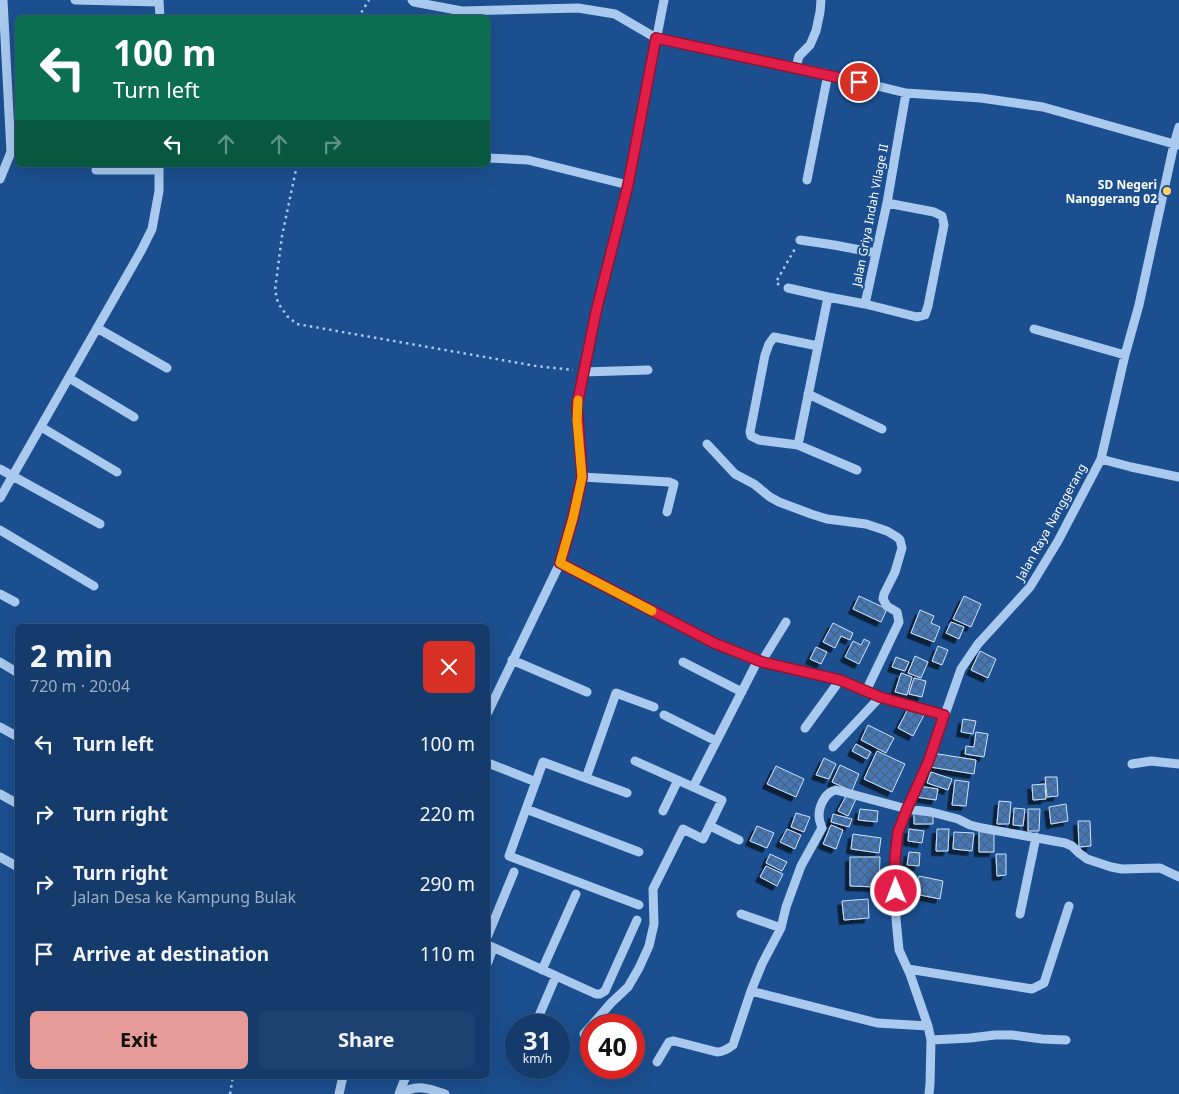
<!DOCTYPE html>
<meta charset="utf-8">
<style>
:root{--surface:#143b6b;--page:#1d4271;--text:#f1f3f6;--muted:#9dadc1;--line:#33557e;--accent:#e69b98}
body{margin:0;font-family:"Noto Sans",sans-serif;background:var(--page);color:var(--text);height:100vh;display:flex;flex-direction:column;font-size:19px;white-space:nowrap}
*{box-sizing:border-box;margin:0}
p{font-size:16px;color:var(--muted)}
.icon{flex:none;width:28px;height:28px;fill:none;stroke:currentColor;stroke-width:2;stroke-linecap:round;stroke-linejoin:round}
.map{position:relative;flex:1;overflow:hidden}
.sheet{position:absolute;left:15px;top:624px;width:475px;height:455px;display:flex;flex-direction:column;background:var(--surface);border-radius:8px;box-shadow:0 5px 20px #0002,0 0 0 1px var(--line)}
.sheet>*{flex:none}
.banner{position:absolute;left:15px;top:15px;width:475px;height:152px;border-radius:8px;box-shadow:0 5px 20px #0002,0 0 0 1px var(--line);background:#0b6e4f;color:#fff;overflow:hidden}
.speed{position:absolute;left:505px;top:1014px;display:flex;gap:10px;font-size:25px;font-weight:700;text-align:center}
.speed>*{display:grid;place-content:center;width:65px;height:65px;border-radius:50%;background:var(--surface);box-shadow:0 5px 20px #0002,0 0 0 1px var(--line);line-height:1}
.speed small{font-size:12px;font-weight:400}
.speed .limit{border:8px solid #d22;background:#fff;color:#111}
.pin{position:absolute;display:grid;place-items:center;width:42px;height:42px;color:#fff;margin:-21px;border:2px solid #fff;border-radius:50%;box-shadow:0 1px 5px #0007}
.me{position:absolute;width:55px;margin:-28px;rotate:359deg;stroke-linejoin:round;filter:drop-shadow(0 0 4px #0008)}
.turn{display:flex;align-items:center;gap:18px;height:105px;padding:0 15px;font-size:22px}
.turn .icon{width:65px;height:65px;stroke-width:2.5}
.turn b{display:block;font-size:35px;line-height:42px}
.lanes{display:flex;align-items:center;height:48px;padding:0 15px;background:#0003;justify-content:center;gap:25px;direction:ltr}
.lanes .off{opacity:.35}
.round{display:grid;place-items:center;flex:none;width:52px;height:52px;border-radius:8px;background:var(--page)}
.overview{display:flex;align-items:center;justify-content:space-between;height:85px;padding:0 15px}
h1{font-size:30px;font-weight:700;line-height:38px}
.cta{display:flex;gap:10px;margin-top:auto;padding:10px 15px}
.cta a{flex:1;height:58px;border-radius:8px;background:var(--accent);color:#111;font-size:20px;font-weight:700;line-height:58px;text-align:center}
.cta a+a{background:var(--page);color:var(--text)}
ul{padding:0;list-style:none}
li{display:flex;align-items:center;gap:15px;height:70px;padding:0 15px}
li div{flex:1}
li b{display:block;font-size:19px}
li em{font-style:normal}
.map>svg:first-child{display:block}
.building{fill:url(#building-cross-hatch);stroke:#cfe3fa;filter:url(#shadow)}
.lines{fill:none;stroke-linecap:round;stroke-linejoin:round}
.path{stroke:#a9c9ee;stroke-width:2.5;stroke-dasharray:2.5 4;stroke-linecap:butt}
.minor{stroke:#a9c9ee;stroke-width:9}
.route-casing{stroke:#92132f;stroke-width:12}
.route{stroke:#e11d48;stroke-width:9}
.slow{stroke:#f59e0b;stroke-width:9}
.poi-dot{fill:#ffd166;stroke:#1b4f8f;stroke-width:2}
.labels{text-anchor:middle;dominant-baseline:central;stroke-width:4;stroke-linejoin:round;paint-order:stroke}
.poi-label{font-size:12px;font-weight:bold;fill:#fff;stroke:#1b4f8f;text-anchor:end}
.street-label{font-size:12px;fill:#fff;stroke:#1b4f8f}
</style>
<div class="map">
<svg width="1179" height="1094" viewBox="0 0 1179 1094">
<defs>
<pattern id="building-cross-hatch" width="8" height="8" patternUnits="userSpaceOnUse" patternTransform="scale(1.25)"><rect width="8" height="8" fill="#4478b7"/><path d="M0 0l8 8M0 8l8-8" fill="none" stroke="#486282"/></pattern>
<filter id="shadow"><feDropShadow dx="-4.5" dy="4.5" stdDeviation="0" flood-color="#0009"/></filter>
</defs>
<rect width="100%" height="100%" fill="#1b4f8f"/>
<path class="building" d="M859 596 887 609 881 622 853 609Z
M964 596 981 604 971 627 953 619Z
M920 610 934 616 931 623 940 627 934 642 911 633Z
M951 622 964 627 959 639 946 633Z
M833 623 853 633 850 640 841 636 835 648 823 642Z
M864 639 870 642 859 664 845 657 853 641 861 645Z
M938 646 948 650 942 665 932 661Z
M816 647 827 652 821 664 810 659Z
M980 651 996 659 988 678 971 670Z
M915 656 928 662 921 678 908 673Z
M896 657 909 662 905 671 892 667Z
M901 673 912 677 907 695 895 692Z
M914 678 926 681 922 697 909 694Z
M909 707 924 715 913 736 898 728Z
M963 719 976 721 973 734 961 732Z
M868 725 894 738 886 753 861 740Z
M976 732 988 734 984 757 965 754 966 746 974 747Z
M856 744 871 752 867 759 852 751Z
M877 751 905 764 892 792 864 779Z
M932 753 976 760 974 774 930 767Z
M824 758 836 764 829 779 816 775Z
M840 765 859 774 852 791 832 782Z
M776 766 804 779 796 797 767 784Z
M931 772 952 779 948 790 927 783Z
M1045 777H1057L1058 796 1047 797Z
M955 780 969 782 966 806 952 805Z
M1045 784 1046 799 1033 800 1032 785Z
M918 786 938 789 936 800 916 797Z
M847 794 856 799 848 816 838 811Z
M999 801 1011 802 1009 824H997Z
M1066 804 1068 821 1051 824 1049 807Z
M1014 808 1025 809 1023 826 1013 825Z
M860 809 878 811 877 822 858 820Z
M1028 809H1040L1039 831H1028Z
M796 813 810 817 804 832 791 827Z
M914 813H933V824H914Z
M833 814 852 819 849 827 831 822Z
M1078 821H1090L1091 846 1079 847Z
M831 825 843 830 836 849 823 844Z
M757 826 774 833 767 848 750 841Z
M787 829 801 835 795 849 780 842Z
M909 829 924 831 922 843 908 841Z
M937 829H949L948 851H936Z
M979 831H994V852H979Z
M954 832 974 833 972 851 953 849Z
M853 834 881 838 879 853 851 849Z
M909 852 920 853 919 866 907 865Z
M770 854 787 862 782 871 766 863Z
M996 854H1006V875L997 876Z
M850 857H880L879 887 850 886Z
M766 866 783 874 777 886 760 877Z
M919 876 943 881 940 899 915 894Z
M868 899 869 918 844 920 842 901Z"/>
<g class="lines">
<path class="path" d="M358 18 369 0
M297 165 282 236 275 290 278 303 287 316 297 324 536 366 573 370
M779 285 776 282 796 247
M230 1094 233 1076"/>
<path class="minor" d="M75 0 159 2
M159 0 160 18
M412 0 414 2 462 11 578 8 615 14 656 38 828 74 906 93 981 98 1043 107 1174 144 1179 127
M796 67 799 56 810 45 816 31 820 12 821 0
M488 158 528 160 628 185
M96 170H159
M0 179 11 152 3 0
M807 180 828 74
M800 240 834 245 876 253
M788 288 828 297
M865 304 917 317 925 315 928 306 944 225 942 216 934 212 887 203
M97 328 167 368
M1034 329 1125 355
M818 346 774 337 769 344 765 355 750 432 751 436 759 440 798 445 857 470
M583 372 648 370
M69 378 134 417
M808 394 882 429
M41 427 117 472
M707 444 735 474 754 484 770 497 779 502 811 514 827 519 866 524 887 531 897 537 900 540 902 548 895 572 884 594 883 599 887 606 897 612 899 622 866 691
M798 445 828 297 865 304 887 203 906 93
M1101 459 1131 467 1179 477
M0 469 100 524
M582 477 669 482 674 484 667 512
M0 498 141 251 152 229 159 191V165
M0 530 94 586
M560 563 714 643 762 661 840 680 880 697 944 715
M0 594 15 602
M512 660 587 692
M762 661 786 622
M0 662 18 673
M683 662 742 692
M488 712 560 563 573 518 582 477 577 405 596 312 628 185 664 0
M664 715 716 741
M0 727 18 737
M805 728 840 680
M833 747 880 697
M488 763 536 782
M1132 764 1151 761 1179 764
M586 778 627 793
M693 787 758 660
M0 794 18 804
M526 809 639 852
M663 811 678 780
M710 826 739 840
M0 857 18 867
M639 905 509 856 543 762 586 778 616 693 654 707
M741 914 781 928
M1020 914 1036 837
M488 935 514 872
M488 945 596 994H600L605 991 637 920
M488 962 493 948
M908 969 1032 989 1044 983 1069 906
M542 970 576 894
M751 991 877 1023 928 1026
M535 1025 556 976
M592 1025 611 1003 628 987 639 968 649 946 654 924 653 889 683 829 703 839 722 800 635 761
M584 1034 591 1026
M931 1040 970 1038 995 1035H1012L1042 1039 1066 1040
M657 1062 669 1042 674 1041 717 1052C723 1052 728 1049 733 1045L751 991 762 964 781 928 786 907 801 866 822 828C821 825 819 821 819 816 819 806 825 792 836 790L907 809 931 812 958 819 970 825 982 828 1065 843 1072 846 1079 853 1087 859 1111 867 1122 869 1160 868 1179 877
M339 1094 343 1076
M399 1094 406 1076
M402 1094C415 1083 431 1089 445 1094
M929 1094 930 1084 931 1040 928 1026 910 974 899 950 896 919 895 858 898 832 907 809 929 760 961 669 978 644 1030 587 1058 541 1101 459 1125 355 1139 305 1174 144 1179 145"/>
</g>
<g class="lines">
<g class="route-casing">
<path id="route" d="M859 82 656 38 628 185 596 312 577 405 582 477 573 518 560 563 714 643 762 662 840 680 880 697 944 715 929 760 907 809 898 832 895 858 896 891"/>
</g>
<use href="#route" class="route"/>
<path class="slow" d="M578 400 577 420 582 477 573 518 560 563 652 611"/>
</g>
<circle class="poi-dot" cx="1167" cy="191" r="5"/>
<g class="labels">
<g class="poi-label">
<text x="1157" y="184">SD Negeri<tspan x="1157" dy="14">Nanggerang 02</tspan></text>
</g>
<g class="street-label">
<text transform="translate(870 215) rotate(-79)">Jalan Griya Indah Vilage II</text>
<text transform="translate(1051 522) rotate(-61)">Jalan Raya Nanggerang</text>
</g>
</g>
</svg>
<div class="speed"><div>31<small>km/h</small></div><div class="limit">40</div></div>
<div class="pin" style="left:859px;top:82px;background:#d93025"><svg class="icon" aria-label="arrive" viewBox="0 0 24 24"><path d="M6 21V4h12l-3 4 3 4H6"/></svg></div>
<svg class="me" style="left:896px;top:891px" viewBox="-20 -20 40 40"><circle r="17" fill="#e11d48" stroke="#fff" stroke-width="3"/><path d="M0-11L8 9 0 5-8 9z" fill="#fff"/></svg>
<div class="banner">
<div class="turn"><svg class="icon" aria-label="left" viewBox="0 0 24 24"><path d="M17 20v-9H6M10 6l-5 5 5 5"/></svg><div><b>100 m</b>Turn left</div></div>
<div class="lanes"><svg class="icon" aria-label="left" viewBox="0 0 24 24"><path d="M17 20v-9H6M10 6l-5 5 5 5"/></svg><svg class="icon off" aria-label="ahead" viewBox="0 0 24 24"><path d="M12 20V5M6 11l6-6 6 6"/></svg><svg class="icon off" aria-label="ahead" viewBox="0 0 24 24"><path d="M12 20V5M6 11l6-6 6 6"/></svg><svg class="icon off" aria-label="right" viewBox="0 0 24 24"><path d="M7 20v-9h11M14 6l5 5-5 5"/></svg></div>
</div>
<section class="sheet">
<div class="overview"><div><h1>2 min</h1><p>720 m · 20:04</p></div><a class="round" style="background:#d93025;color:#fff"><svg class="icon" aria-label="close" viewBox="0 0 24 24"><path d="M6 6l12 12M18 6L6 18"/></svg></a></div>
<ul>
<li><svg class="icon" aria-label="left" viewBox="0 0 24 24"><path d="M17 20v-9H6M10 6l-5 5 5 5"/></svg><div><b>Turn left</b></div><em>100 m</em></li>
<li><svg class="icon" aria-label="right" viewBox="0 0 24 24"><path d="M7 20v-9h11M14 6l5 5-5 5"/></svg><div><b>Turn right</b></div><em>220 m</em></li>
<li><svg class="icon" aria-label="right" viewBox="0 0 24 24"><path d="M7 20v-9h11M14 6l5 5-5 5"/></svg><div><b>Turn right</b><p>Jalan Desa ke Kampung Bulak</p></div><em>290 m</em></li>
<li><svg class="icon" aria-label="arrive" viewBox="0 0 24 24"><path d="M6 21V4h12l-3 4 3 4H6"/></svg><div><b>Arrive at destination</b></div><em>110 m</em></li>
</ul>
<div class="cta"><a>Exit</a><a>Share</a></div>
</section>
</div>
